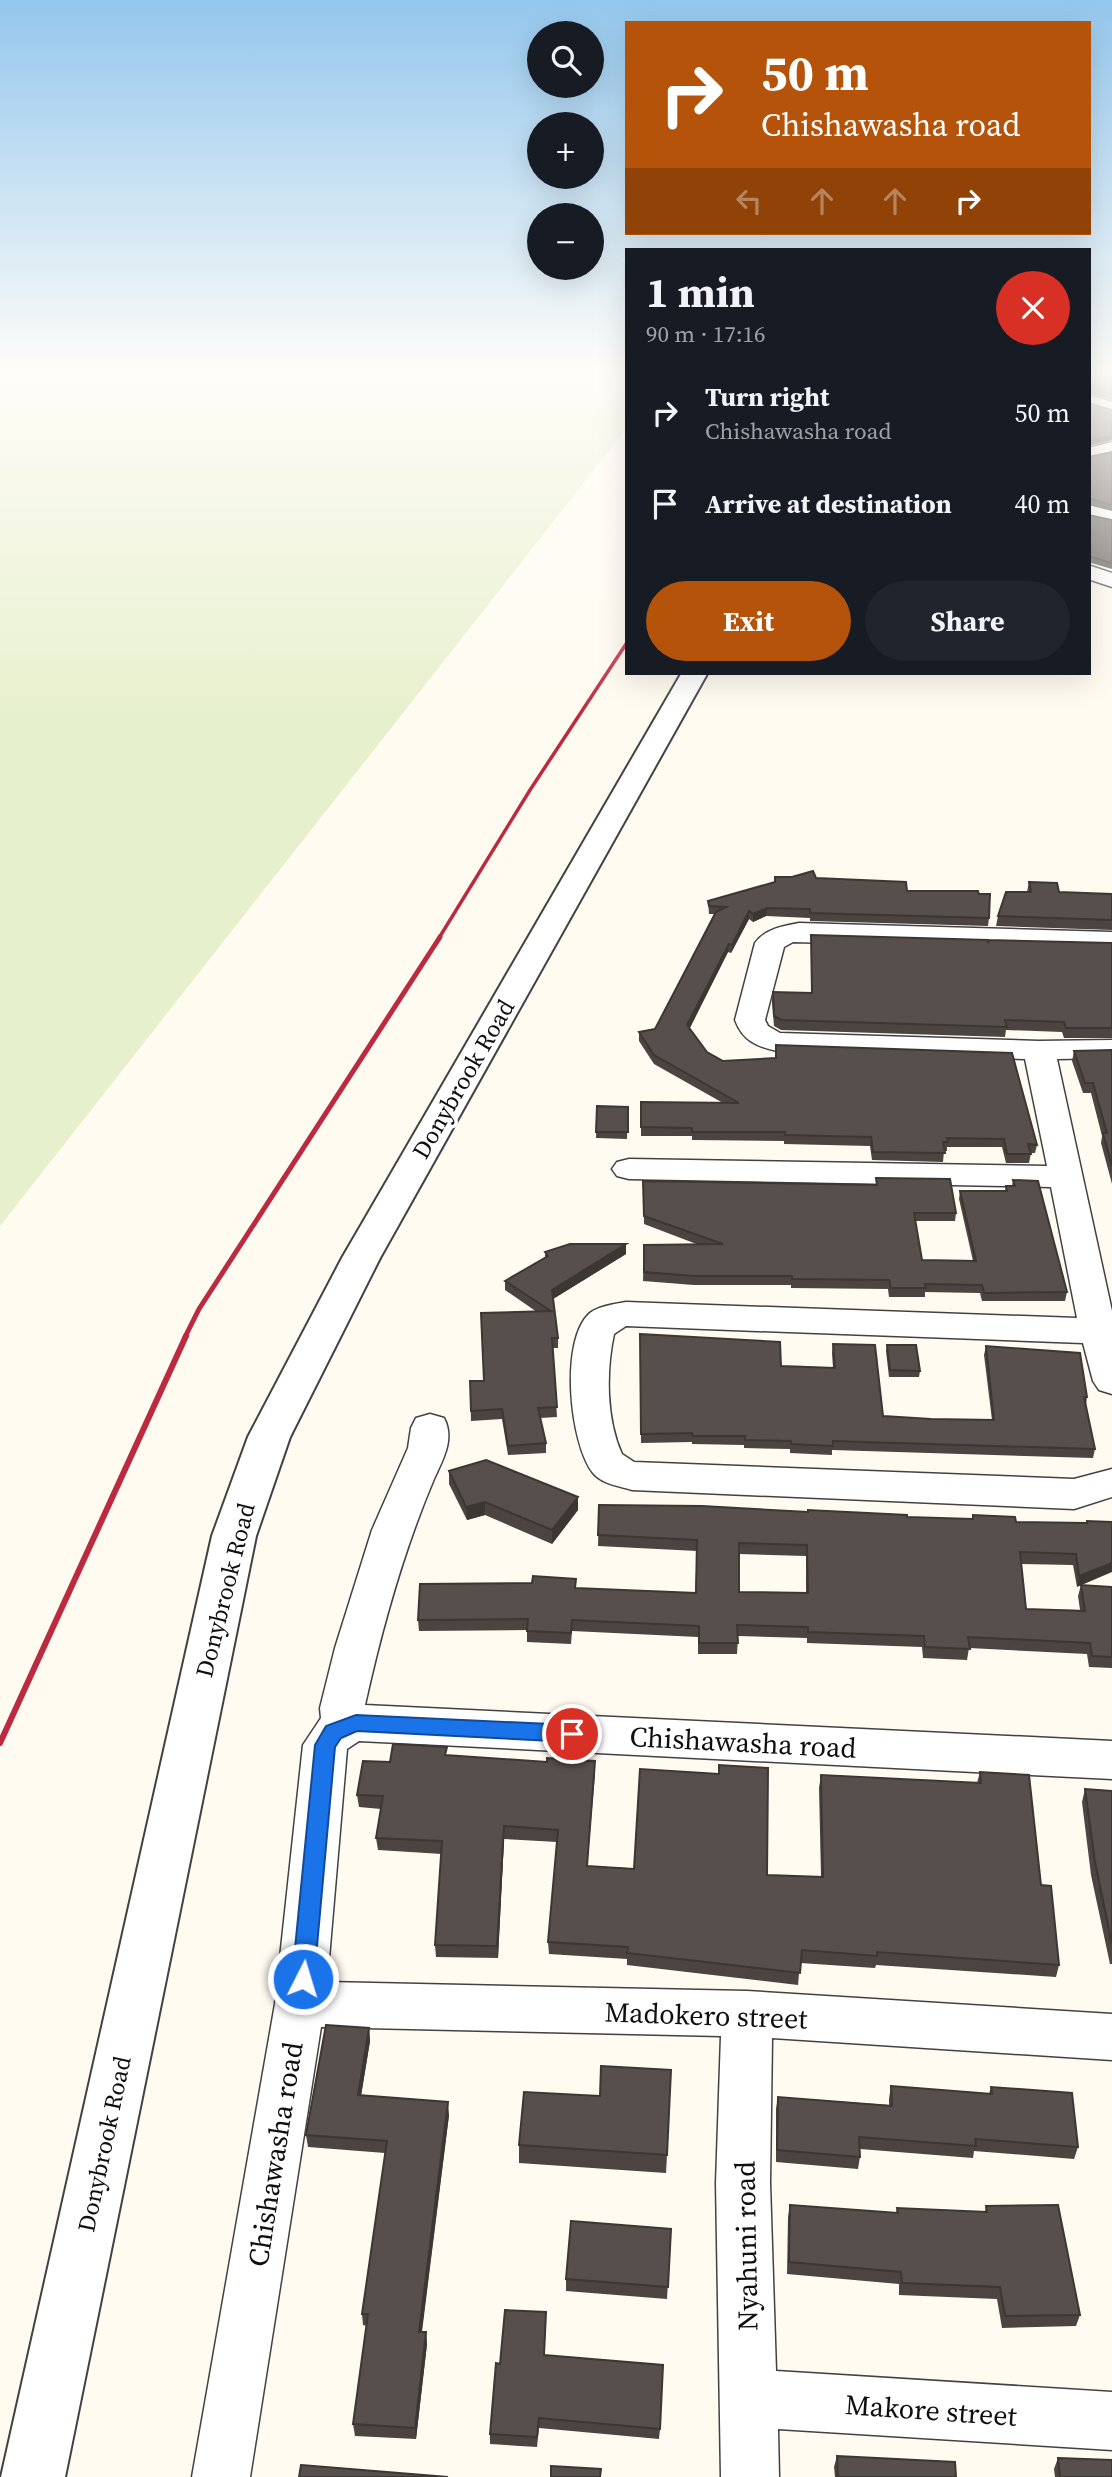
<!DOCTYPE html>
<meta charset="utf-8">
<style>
:root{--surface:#171b24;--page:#20242c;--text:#f1f3f6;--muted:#9ea1a6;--accent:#b45309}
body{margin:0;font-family:"Source Serif 4",serif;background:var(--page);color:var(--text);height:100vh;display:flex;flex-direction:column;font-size:26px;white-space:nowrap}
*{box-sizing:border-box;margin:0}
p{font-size:23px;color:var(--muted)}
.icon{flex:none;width:38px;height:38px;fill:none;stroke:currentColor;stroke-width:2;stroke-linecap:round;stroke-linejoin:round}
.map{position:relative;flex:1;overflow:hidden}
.details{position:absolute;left:625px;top:248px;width:466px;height:427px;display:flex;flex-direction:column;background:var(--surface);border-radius:0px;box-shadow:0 7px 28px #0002}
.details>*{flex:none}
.top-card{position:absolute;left:625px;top:21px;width:466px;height:214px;border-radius:0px;box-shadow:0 7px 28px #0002;background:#b45309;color:#fff;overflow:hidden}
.fabs{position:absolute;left:527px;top:21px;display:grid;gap:14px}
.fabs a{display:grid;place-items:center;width:77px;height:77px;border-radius:50%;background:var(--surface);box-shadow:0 7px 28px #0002;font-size:35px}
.pin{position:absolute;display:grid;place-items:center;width:60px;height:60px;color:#fff;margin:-30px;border:4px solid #fff;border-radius:50%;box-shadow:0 2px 7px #0007}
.me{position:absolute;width:77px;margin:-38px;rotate:5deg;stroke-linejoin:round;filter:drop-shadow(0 0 5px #0008)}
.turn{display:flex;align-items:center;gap:24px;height:147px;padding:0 21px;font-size:32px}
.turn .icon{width:91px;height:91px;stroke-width:2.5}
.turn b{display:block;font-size:49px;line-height:60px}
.lanes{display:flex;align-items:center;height:66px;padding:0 21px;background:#0003;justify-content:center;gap:35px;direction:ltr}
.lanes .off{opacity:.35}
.round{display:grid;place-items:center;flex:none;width:74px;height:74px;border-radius:37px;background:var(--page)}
.summary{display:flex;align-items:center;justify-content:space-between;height:119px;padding:0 21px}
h1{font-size:42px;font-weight:700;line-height:52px}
.cta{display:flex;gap:14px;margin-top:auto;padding:14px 21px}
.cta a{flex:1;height:80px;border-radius:42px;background:var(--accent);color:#fff;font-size:28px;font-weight:700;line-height:80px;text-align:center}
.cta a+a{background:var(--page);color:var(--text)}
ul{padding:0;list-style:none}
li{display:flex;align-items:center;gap:21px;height:91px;padding:0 21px}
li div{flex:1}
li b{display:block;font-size:26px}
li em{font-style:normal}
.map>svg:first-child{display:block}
.pitch{fill:#e7f0cd}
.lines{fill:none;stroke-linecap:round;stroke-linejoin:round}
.minor-casing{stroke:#424242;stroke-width:3}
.tertiary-casing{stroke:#424242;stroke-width:4}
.minor{fill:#fff;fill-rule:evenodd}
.tertiary{fill:#fff;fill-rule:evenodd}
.rail-far2{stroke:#bb2a3f;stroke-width:3.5}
.rail-far1{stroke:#bb2a3f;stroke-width:5}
.rail{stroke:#bb2a3f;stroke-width:6}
.wall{fill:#4b4440;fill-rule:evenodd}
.shaded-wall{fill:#3d3734}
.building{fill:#574f4b;stroke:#3d3734;stroke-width:2;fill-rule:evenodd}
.route{fill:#1a73e8;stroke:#114b97;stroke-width:2}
.labels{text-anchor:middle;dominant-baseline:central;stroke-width:7;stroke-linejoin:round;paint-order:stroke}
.street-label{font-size:24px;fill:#0f0f0f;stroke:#fff}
.near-street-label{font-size:28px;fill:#0f0f0f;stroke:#fff}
</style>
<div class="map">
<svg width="1112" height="2477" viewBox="0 0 1112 2477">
<rect width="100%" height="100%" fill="#fffbf1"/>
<path class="pitch" d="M0 372H626V429L0 1226Z"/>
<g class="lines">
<g class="minor-casing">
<path id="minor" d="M1088 395 1112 402V414L1088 407Z
M1112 442V456L1088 460V448Z
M1088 505 1112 511V524L1088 518Z
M1088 565 1112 573V587L1088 579Z
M799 923 1112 932V950L793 942 784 947 765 1020 768 1026 780 1033 1039 1041 1112 1040V1058L1057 1059 1112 1311V1394L1099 1390 1093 1381 1083 1343 626 1326 614 1334C606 1371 606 1419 622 1454L634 1462 1074 1479 1112 1469V1497L1074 1509 632 1490C619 1486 602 1484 593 1473 570 1444 559 1340 590 1313 599 1306 615 1304 626 1302L1077 1318 1051 1187 629 1179 617 1176 612 1169 617 1162 629 1159 1047 1166 1025 1059 777 1051C756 1046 743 1041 735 1020L755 943C765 929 783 926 799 923Z
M430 1414 444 1418C455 1439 443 1459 434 1479 403 1552 382 1628 365 1705L1112 1741V1779L359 1741 347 1749 327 1982 747 1991 1112 2014V2060L772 2038 770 2183 776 2371 1112 2392V2450L778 2429 779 2477H721L716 2183 721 2036 321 2027 250 2477H192L275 2004 303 1745 321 1718 320 1708 335 1648 372 1530 408 1448 411 1428 416 1418Z"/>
</g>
<g class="tertiary-casing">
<path id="tertiary" d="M681 674H707L380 1258 290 1437 256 1536 65 2477H1L212 1536 248 1437 342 1258Z"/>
</g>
<use href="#minor" class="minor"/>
<use href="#tertiary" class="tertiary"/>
<path class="rail-far2" d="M439 938 530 790 626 644"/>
<path class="rail-far1" d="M185 1337 199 1309 440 937"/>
<path class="rail" d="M0 1743 186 1336"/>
</g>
<path class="wall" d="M1088 372H1112V400L1088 393Z
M1112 452V510L1088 504V457Z
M1088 515 1112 520V569L1088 562Z
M816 878 907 891 989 918 988 926 810 921V918L766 916 753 922 749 919 731 953 728 952 690 1028 707 1052 723 1061 776 1059V1045L1037 1145 1035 1153H1031L1029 1163H1006L1002 1147H947V1151H944L943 1162 872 1160 870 1146 784 1144V1141L692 1140V1136H641V1102L723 1103 654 1064 639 1041V1032L655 1029 714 914H709L708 901Z
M1029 882 1059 892 1112 894V930L996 926 998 916 1027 892Z
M811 935 988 943 1112 945V1038H1064L1062 1032 1006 1030 1005 1037 781 1030 774 1026 772 1002 773 992 811 993Z
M1112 1050V1184L1101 1143 1102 1136 1091 1093H1083L1072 1061 1074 1051Z
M597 1106 628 1107 627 1139 596 1138Z
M876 1178 956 1213 955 1221H915L922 1260 973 1261 959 1199 960 1191H1005L1006 1186H1012L1013 1180 1067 1292 1065 1301H982L980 1293 925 1292V1297H889L888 1289 791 1288V1285H694L643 1281 644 1245H699L644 1224 643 1181 876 1185Z
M545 1252 626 1254 553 1299 558 1338V1348H553L557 1417 540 1418 546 1443V1453L508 1455 502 1419 471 1421 470 1381H484L537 1312 505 1290V1281L545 1258Z
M640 1334 781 1366 833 1368 832 1353 833 1344 883 1416 931 1419 992 1420 984 1355 986 1346 1087 1397 1086 1405 1095 1449 1093 1458 832 1450V1455L790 1453V1449L744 1448V1445L692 1444V1442L641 1443Z
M887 1345 920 1371 919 1377H889L886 1351Z
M449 1471 578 1497V1510L552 1544 485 1515 467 1520 449 1484Z
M599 1505 907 1517 972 1519 973 1515 1016 1522 1086 1523 1087 1521 1112 1522 1077 1587 1073 1565 1021 1564 1026 1609 1080 1610 1078 1596 1081 1585 1112 1587V1668L1089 1667 1087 1654 969 1648 967 1660 923 1658 922 1647 807 1643V1638L738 1636 737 1654H698V1637L572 1631 571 1644 527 1642V1630L419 1631 418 1620 532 1583 576 1579V1588L695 1593 697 1551 598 1546ZM739 1554 806 1556V1593L739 1592Z
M447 1756 547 1762 595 1761 587 1866 767 1875 821 1877 819 1788 821 1775 977 1783 980 1772 1041 1885 1059 1965 1056 1977 876 1965 875 1968 800 1963 798 1985 627 1965V1959L549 1954 548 1942 557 1842 504 1839 498 1958 436 1957 435 1945 442 1854 378 1850 376 1838 381 1809 359 1807 357 1795 390 1762Z
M1085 1789 1112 1791V1964H1110L1091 1875 1082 1802Z
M369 2028 370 2041 361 2096 449 2115 422 2332H426L427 2344 416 2439 355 2436 353 2424 367 2326 363 2325 362 2314 385 2153 308 2147 306 2135Z
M891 2086 989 2094 991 2087 1078 2147 1074 2159 974 2151 973 2158 860 2149V2157L858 2169 776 2162V2109L778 2097 889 2105V2099Z
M519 2145 667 2155 666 2173 519 2163Z
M790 2205 896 2213 897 2208 985 2212 986 2206 1080 2315 1076 2326 1002 2328 997 2299 899 2295V2284L787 2274 788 2217Z
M671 2229 667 2299 566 2291V2279Z
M546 2323 544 2355 660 2429 659 2439 539 2428 537 2447 490 2444V2434L500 2364Z
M837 2456 956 2477H835L834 2467Z
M1058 2458 1112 2477H1055L1054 2469Z"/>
<path class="shaded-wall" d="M1112 436V440L1088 446V441Z
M767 908 766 916 753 922V914Z
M749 911V919L731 953 732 945Z
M729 944 728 952 687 1033V1025Z
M626 1244V1254L553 1299 552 1290Z
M578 1497V1510L552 1544V1530Z
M485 1502V1515L467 1520 466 1507Z
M1112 1563V1572L1077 1587 1079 1576Z
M595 1761V1774L586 1879 587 1866Z
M504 1826V1839L498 1958 497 1946Z
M369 2028 370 2041 359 2108 358 2095Z
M448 2102 449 2115 420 2344 419 2332Z
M426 2332 427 2344 416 2439 415 2428Z"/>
<path class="building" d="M1088 372H1112V395L1088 388Z
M1088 403 1112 410V436L1088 441Z
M1112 452V505L1088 498V457Z
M1088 515 1112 520V563L1088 556Z
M813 871 816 878 906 882 907 891H978L979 894H990L989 918 810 913V909L767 908 753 914 749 911 732 945 729 944 687 1025 707 1052 723 1061 776 1058V1045L1012 1053 1037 1145 1028 1144 1031 1154H1007L1004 1139 947 1138 948 1142H943L945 1153 873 1152 871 1137 785 1135V1132H692V1128L641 1127V1102L739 1103 654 1055 639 1032 655 1029 716 912 726 907 709 906 708 901 775 882V877H792Z
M1029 882 1057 883 1059 892 1112 894V920L998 916 1006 892H1031Z
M811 935 988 940V943L989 940 1112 943V1028H1066L1064 1022 1005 1020 1007 1027 782 1020 774 1016 773 992 812 993Z
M1112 1050V1166L1103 1133H1107L1093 1083H1085L1074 1051Z
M597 1106 628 1107V1132H596Z
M876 1178 950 1179 956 1213H914L922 1260 976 1261 960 1191H1007L1006 1186H1015L1013 1180 1038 1181 1067 1292 984 1293 982 1285 925 1284 926 1288H891L889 1280 792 1279V1276H694L644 1272V1245L723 1244 644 1216 643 1181 877 1185Z
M570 1244H626L552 1290 558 1338H552L557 1407 538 1408 546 1443 508 1446 502 1409 471 1411 470 1381H484L481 1313 551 1311 505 1281 548 1256 545 1252Z
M640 1334 780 1342 781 1366 835 1368 833 1344 875 1345 883 1416 931 1419 994 1420 986 1346 1080 1353 1087 1397H1084L1095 1449 833 1441V1446L791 1444V1441L745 1440V1436H693L692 1433 641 1434Z
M887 1345H916L920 1371 890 1370Z
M486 1460 578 1497 552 1530 485 1502 466 1507 449 1471Z
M599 1505 702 1506 808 1512V1510L907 1515V1517L973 1519V1515L1015 1517 1016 1522 1087 1523V1521L1112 1522V1563L1079 1576 1076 1554 1020 1552 1026 1609 1085 1611 1081 1585 1112 1587V1657L1092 1656 1090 1643 968 1637 970 1649 925 1647 924 1636 808 1632V1627L737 1625 738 1643H699V1626L572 1620 571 1633 527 1631 528 1619 418 1620 420 1584 532 1583 533 1576 576 1579 575 1588 696 1593 697 1540 598 1535ZM739 1543 807 1545 808 1593 739 1592Z
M393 1744 447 1747 445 1755 547 1762V1758L595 1761 587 1866 634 1869 640 1769 719 1774V1765L768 1768 767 1875 823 1877 821 1775 981 1783 980 1772 1029 1775 1041 1885 1051 1886 1059 1965 877 1952V1956L802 1950 800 1973 627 1953 628 1947 548 1942 558 1830 504 1826 497 1946 435 1945 442 1841 376 1838 383 1796 357 1795 363 1761 390 1762Z
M1085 1789 1112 1791V1944L1095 1862Z
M326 2025 369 2028 358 2095 448 2102 419 2332H426L415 2428 353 2424 368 2314H362L387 2141 306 2135Z
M601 2066 671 2070 667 2155 519 2145 524 2092 600 2096Z
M891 2086 992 2094 991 2087 1072 2093 1078 2147 975 2139 976 2146 859 2137 860 2157 777 2150 778 2097 892 2106Z
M790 2205 898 2213 897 2208 987 2212 986 2206 1058 2205 1080 2315 1005 2316 1000 2287 902 2283 901 2272 789 2262Z
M571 2221 671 2229 668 2287 566 2279Z
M505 2310 546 2312 544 2355 663 2365 660 2429 539 2418 537 2437 490 2434 496 2363 500 2364Z
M837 2456 955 2462 956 2477H838Z
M1058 2458 1112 2460V2477H1060Z
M301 2465 448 2477H299Z
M551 2466 601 2469 600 2477H551Z"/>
<linearGradient id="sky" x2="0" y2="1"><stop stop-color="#94c7ed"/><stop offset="0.52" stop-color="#fffdf9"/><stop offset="1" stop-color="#fffdf9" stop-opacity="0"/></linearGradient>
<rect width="1112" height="718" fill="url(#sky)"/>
<path class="route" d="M356 1715 572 1725 579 1728 582 1734 579 1739 572 1742 357 1731 341 1738 335 1747 314 1979 311 1986 303 1989 295 1986 292 1979 315 1745 326 1726Z"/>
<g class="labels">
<g class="street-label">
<text transform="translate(463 1079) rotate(-60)">Donybrook Road</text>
<text transform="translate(225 1590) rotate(-76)">Donybrook Road</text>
<text transform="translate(104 2144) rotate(-78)">Donybrook Road</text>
</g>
<g class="near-street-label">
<text transform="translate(743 1742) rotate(3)">Chishawasha road</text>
<text transform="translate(706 2015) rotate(2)">Madokero street</text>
<text transform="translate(275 2154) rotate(-81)">Chishawasha road</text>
<text transform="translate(746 2246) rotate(-91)">Nyahuni road</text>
<text transform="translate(931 2410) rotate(4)">Makore street</text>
</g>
</g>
</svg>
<div class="fabs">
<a><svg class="icon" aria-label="search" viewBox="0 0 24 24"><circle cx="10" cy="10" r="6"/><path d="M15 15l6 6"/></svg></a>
<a>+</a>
<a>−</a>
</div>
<div class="pin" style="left:572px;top:1734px;background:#d93025"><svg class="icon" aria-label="arrive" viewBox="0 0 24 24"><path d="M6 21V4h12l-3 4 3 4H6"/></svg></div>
<svg class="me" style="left:303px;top:1979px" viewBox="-20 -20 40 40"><circle r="17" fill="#1a73e8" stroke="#fff" stroke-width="3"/><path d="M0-11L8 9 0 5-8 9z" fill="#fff"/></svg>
<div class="top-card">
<div class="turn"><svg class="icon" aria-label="right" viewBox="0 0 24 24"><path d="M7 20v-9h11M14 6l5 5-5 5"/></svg><div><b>50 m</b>Chishawasha road</div></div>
<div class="lanes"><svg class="icon off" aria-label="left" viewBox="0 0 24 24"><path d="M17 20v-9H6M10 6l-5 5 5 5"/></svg><svg class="icon off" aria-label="ahead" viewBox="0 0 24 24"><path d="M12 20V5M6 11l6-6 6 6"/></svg><svg class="icon off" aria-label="ahead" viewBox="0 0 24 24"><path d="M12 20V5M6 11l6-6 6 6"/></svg><svg class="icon" aria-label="right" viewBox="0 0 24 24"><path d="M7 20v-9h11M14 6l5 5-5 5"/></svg></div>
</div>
<section class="details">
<div class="summary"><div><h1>1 min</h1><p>90 m · 17:16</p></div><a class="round" style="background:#d93025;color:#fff"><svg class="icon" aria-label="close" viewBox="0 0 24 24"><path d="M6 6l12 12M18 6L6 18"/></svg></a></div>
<ul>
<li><svg class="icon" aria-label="right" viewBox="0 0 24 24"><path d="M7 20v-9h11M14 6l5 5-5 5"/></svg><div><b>Turn right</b><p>Chishawasha road</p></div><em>50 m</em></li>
<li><svg class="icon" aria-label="arrive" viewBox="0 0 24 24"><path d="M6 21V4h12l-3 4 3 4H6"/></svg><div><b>Arrive at destination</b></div><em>40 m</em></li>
</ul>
<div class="cta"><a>Exit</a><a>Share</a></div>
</section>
</div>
